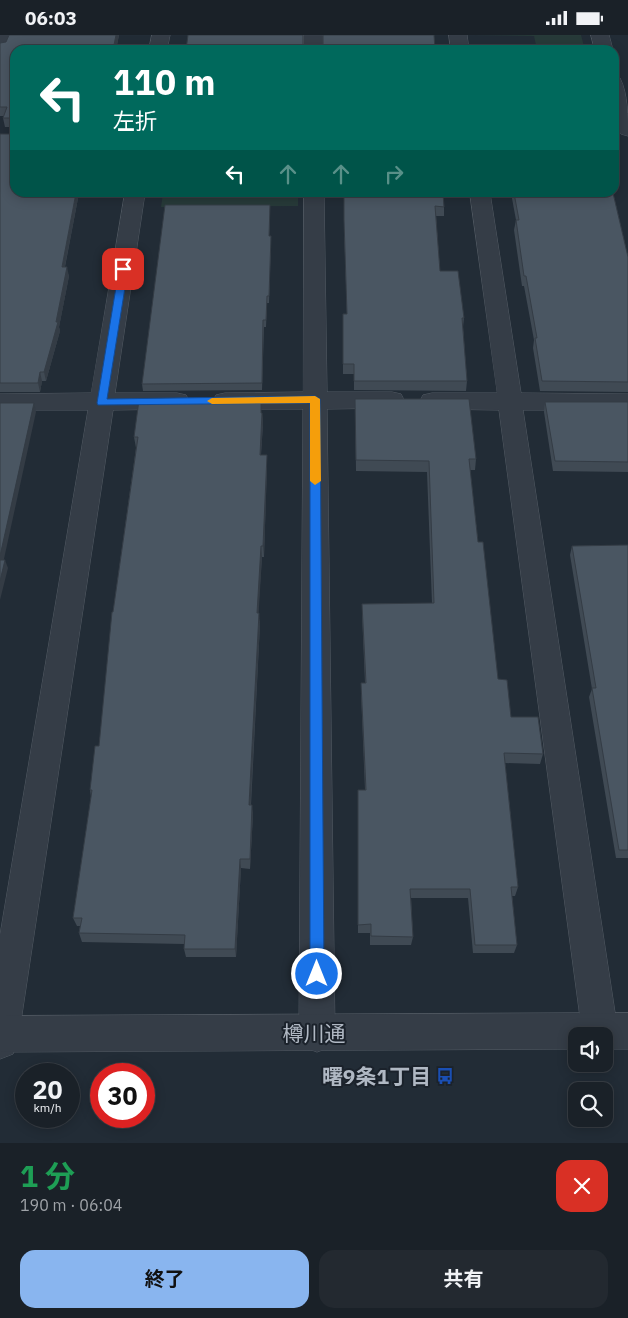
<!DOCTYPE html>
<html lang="ja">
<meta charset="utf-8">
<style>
:root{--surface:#1a2128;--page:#232930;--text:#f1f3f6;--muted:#9fa3a8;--line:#383e45;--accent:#89b5ef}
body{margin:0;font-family:"IBM Plex Sans","Noto Sans JP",sans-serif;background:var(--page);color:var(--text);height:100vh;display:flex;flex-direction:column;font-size:19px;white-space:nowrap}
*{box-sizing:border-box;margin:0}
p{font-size:16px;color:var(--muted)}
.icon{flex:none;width:28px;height:28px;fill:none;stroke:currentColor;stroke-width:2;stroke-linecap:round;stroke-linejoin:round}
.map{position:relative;height:1108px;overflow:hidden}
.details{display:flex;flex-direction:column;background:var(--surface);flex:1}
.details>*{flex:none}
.banner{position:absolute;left:10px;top:10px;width:609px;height:152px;border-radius:15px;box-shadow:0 2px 12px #0003,0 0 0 1px var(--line);background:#00695c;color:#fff;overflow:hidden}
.tools{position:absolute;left:568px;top:992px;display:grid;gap:10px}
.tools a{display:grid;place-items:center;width:45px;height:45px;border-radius:10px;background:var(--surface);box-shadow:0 2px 12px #0003,0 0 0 1px var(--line);font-size:25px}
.speed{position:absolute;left:15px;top:1028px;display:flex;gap:10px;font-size:25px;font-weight:700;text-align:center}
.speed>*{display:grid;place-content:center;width:65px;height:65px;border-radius:50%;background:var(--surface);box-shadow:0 2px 12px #0003,0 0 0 1px var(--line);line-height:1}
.speed small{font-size:12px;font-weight:400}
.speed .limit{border:8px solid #d22;background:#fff;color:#111}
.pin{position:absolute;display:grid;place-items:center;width:42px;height:42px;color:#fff;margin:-21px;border-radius:10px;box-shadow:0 2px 8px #0006}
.me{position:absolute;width:55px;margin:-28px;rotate:0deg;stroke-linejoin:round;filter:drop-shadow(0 0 4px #0008)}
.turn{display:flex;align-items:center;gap:18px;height:105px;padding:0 20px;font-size:22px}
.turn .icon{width:65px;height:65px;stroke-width:2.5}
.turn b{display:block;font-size:35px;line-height:42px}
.lanes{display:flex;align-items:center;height:48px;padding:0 20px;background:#0003;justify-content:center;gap:25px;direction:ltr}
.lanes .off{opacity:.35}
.round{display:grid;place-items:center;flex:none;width:52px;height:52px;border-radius:15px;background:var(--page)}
.summary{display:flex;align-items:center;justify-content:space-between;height:85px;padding:0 20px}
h1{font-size:30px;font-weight:700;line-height:38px;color:#1e9e55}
.cta{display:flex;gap:10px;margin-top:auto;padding:10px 20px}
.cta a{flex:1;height:58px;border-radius:15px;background:var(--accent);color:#111;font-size:20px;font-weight:700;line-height:58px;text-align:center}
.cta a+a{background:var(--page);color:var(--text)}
.status{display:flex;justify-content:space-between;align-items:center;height:35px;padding:0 25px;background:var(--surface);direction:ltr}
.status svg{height:14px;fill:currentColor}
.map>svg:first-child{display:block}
.green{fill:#273a39}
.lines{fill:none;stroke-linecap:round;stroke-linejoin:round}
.minor-casing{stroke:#535b64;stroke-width:1}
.tertiary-casing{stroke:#535b64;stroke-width:1}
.minor{fill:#353d47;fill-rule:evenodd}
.tertiary{fill:#353d47;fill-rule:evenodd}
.wall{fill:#404a54}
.shaded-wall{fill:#343c45}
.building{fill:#4a5662;stroke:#343c45}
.route{fill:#1a73e8;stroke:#114b97}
.slow{fill:#f59e0b}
.labels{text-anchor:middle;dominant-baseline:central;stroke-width:4;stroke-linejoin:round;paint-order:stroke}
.near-street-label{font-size:21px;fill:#b0b8c3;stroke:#1b222b}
.near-poi-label{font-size:21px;font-weight:bold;fill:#b0b8c3;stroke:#1b222b;text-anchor:end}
</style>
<div class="status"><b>06:03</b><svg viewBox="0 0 49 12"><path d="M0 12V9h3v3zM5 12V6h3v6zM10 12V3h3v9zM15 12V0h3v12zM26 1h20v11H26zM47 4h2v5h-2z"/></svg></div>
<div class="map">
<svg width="628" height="1108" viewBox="0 0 628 1108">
<rect width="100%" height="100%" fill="#222c36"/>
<path class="green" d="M472 0H581L585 15H537L534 1Z
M163 158H298V171L161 172Z"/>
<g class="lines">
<g class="minor-casing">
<path id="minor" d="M0 0H13L6 15 0 16Z
M152 0H170L167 15H149Z
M304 0H322V15H304Z
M449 0H467L469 15H451Z
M591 0H609L613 15H595Z
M614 42 620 43C628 59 628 82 628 101L621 99C611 84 613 59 614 42Z
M125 158H145L115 358H177L186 360 189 366 186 372 177 374 113 375 18 1006 13 1019 0 1024V900L88 375H0V359L91 358Z
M304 158H324L327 357H392L401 359 404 365 401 371 392 373 327 374 335 999 330 1012 317 1017 304 1012 299 999 303 374H225L216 372 213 366 216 360 225 358 303 357Z
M470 158H490L521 358 628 359V375H523L618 997 613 1010 604 1013V1001H584L582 997 499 375 432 374 423 372 420 366 423 360 432 358H497Z"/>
</g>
<g class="tertiary-casing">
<path id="tertiary" d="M628 978V1014H604V1001H576V1014L0 1017V981Z"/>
</g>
<use href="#minor" class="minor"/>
<use href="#tertiary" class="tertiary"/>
</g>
<path class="wall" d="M9 0H119L116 15H15L79 158 65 232 69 241 59 292 60 296 46 346H42L40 357H0V99H15V92H5L3 83 4 81H0V8L6 7Z
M344 158 444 172V181H436L440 236 464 283 463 292 467 346 466 356 354 355V339H343V279H347L344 194Z
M511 158H613L628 222V357L540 356 533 313 534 305 524 251H522L514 195 516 185Z
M270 177 269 201 271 208 269 268H267L266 292H264L262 355 143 356 142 349Z
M355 364 476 424 475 435H470L478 507 498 644 511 682 543 719 540 729 505 728 518 852 515 861H512L517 910 514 918H473L468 863H411L413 902 411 910H370V898H358V755H365L361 658V648H365L362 579V569L432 568 427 437 356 436Z
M545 367H628V437L553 436 544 377Z
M262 378 263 389 261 420H267V431L264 522H262L258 578 260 589 251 770 253 779 250 834 241 833 236 922H186L184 914V909L82 907 79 898 80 891H77L73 883 91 762 90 755 99 711 113 577 136 413 134 402Z
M628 510V823H616L589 662 592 654 570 520 572 511Z"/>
<path class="shaded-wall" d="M116 0H119L116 15H113Z
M76 158H79L63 241 62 232Z
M67 232 69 241 59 292 60 296 46 346 44 337 56 287Z
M40 337 42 346 40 357 38 348Z
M34 368 36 377 2 533 0 527V521Z
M262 378 263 389 260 431V420Z
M267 420V431L264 522 263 511Z
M261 511 262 522 258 589 257 578Z
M5 525 8 533 0 565V546Z
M259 578 260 589 250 779 249 770Z
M252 770 253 779 250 834V824Z
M240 824 241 833 236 922 235 914Z"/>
<path class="building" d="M9 0H116L113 15H15V85L13 83H3L7 72H0V8L6 7Z
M188 0H303V10H323V0H434L435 15H186Z
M15 88V158H76L62 232H67L56 287H58L44 337H40L38 348H0V99H15Z
M344 158H443L444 172 435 171 440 236H458L464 283H462L467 346H354V329H343V279H347L344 185Z
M514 158H613L628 222V347L542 346 535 303H537L526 241H524L516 185H519Z
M165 170H270L269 201H271L269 261H267L266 285H263L262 348 142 349Z
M261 364V378H262L260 420H267L263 511H261L257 578H259L249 770H252L250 824H240L235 914H184L185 900 79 898 82 883H73L92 755H90L95 711H99L112 577H113L138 402H134L139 365Z
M355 364H469L476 424H469L478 507H483L498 644 507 645 511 682H538L543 719 504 718 518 852H511L517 910H475L470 854H410L413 902 371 901V889L358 890V755H366L361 648H366L362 569 434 568 429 426 356 425Z
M545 367H628V427L555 426Z
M0 368H34L0 521Z
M628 510V815H619L592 653H596L572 511Z
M0 525H5L0 546Z"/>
<path class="route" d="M123 231 128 234 107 364 315 361 320 364 324 939 322 944 317 946 312 944 310 939V368L98 370 97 368 119 234Z"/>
<path class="slow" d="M315 361 320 364 321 446 315 450 310 446V368L212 369 207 366 212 363Z"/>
<defs>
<g id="bus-bare" transform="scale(1.35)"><path d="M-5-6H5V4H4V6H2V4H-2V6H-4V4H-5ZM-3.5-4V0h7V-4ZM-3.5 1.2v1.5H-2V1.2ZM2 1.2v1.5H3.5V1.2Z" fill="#1a4fb4" stroke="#1b222b" stroke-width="2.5" paint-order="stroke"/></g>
</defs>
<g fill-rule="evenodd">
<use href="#bus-bare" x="445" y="1041"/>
</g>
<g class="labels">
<g class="near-street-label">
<text x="314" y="998">樽川通</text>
</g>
<g class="near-poi-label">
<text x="431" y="1041">曙9条1丁目</text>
</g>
</g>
</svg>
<div class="tools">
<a><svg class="icon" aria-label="sound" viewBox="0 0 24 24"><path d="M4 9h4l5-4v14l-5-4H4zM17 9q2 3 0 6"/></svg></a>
<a><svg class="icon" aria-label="search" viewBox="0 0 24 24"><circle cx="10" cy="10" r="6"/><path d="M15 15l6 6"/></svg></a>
</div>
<div class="speed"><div>20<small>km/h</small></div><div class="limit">30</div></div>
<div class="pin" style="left:123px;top:234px;background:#d93025"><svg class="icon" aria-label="arrive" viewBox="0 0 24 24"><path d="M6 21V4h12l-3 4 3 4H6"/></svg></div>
<svg class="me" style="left:317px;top:939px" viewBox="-20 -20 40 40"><circle r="17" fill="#1a73e8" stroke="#fff" stroke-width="3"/><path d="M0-11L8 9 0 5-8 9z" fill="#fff"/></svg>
<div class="banner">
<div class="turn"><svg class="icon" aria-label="left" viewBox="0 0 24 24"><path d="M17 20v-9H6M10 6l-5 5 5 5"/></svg><div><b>110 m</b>左折</div></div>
<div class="lanes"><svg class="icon" aria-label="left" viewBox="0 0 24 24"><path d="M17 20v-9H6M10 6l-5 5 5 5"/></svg><svg class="icon off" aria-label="ahead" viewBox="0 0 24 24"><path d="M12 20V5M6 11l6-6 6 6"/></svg><svg class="icon off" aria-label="ahead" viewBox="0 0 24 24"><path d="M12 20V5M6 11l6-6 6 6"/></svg><svg class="icon off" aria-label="right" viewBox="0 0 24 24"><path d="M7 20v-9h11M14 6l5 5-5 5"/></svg></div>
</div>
</div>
<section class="details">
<div class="summary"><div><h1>1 分</h1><p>190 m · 06:04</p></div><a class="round" style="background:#d93025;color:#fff"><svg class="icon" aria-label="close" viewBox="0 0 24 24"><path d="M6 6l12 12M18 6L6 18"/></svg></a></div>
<div class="cta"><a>終了</a><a>共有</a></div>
</section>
